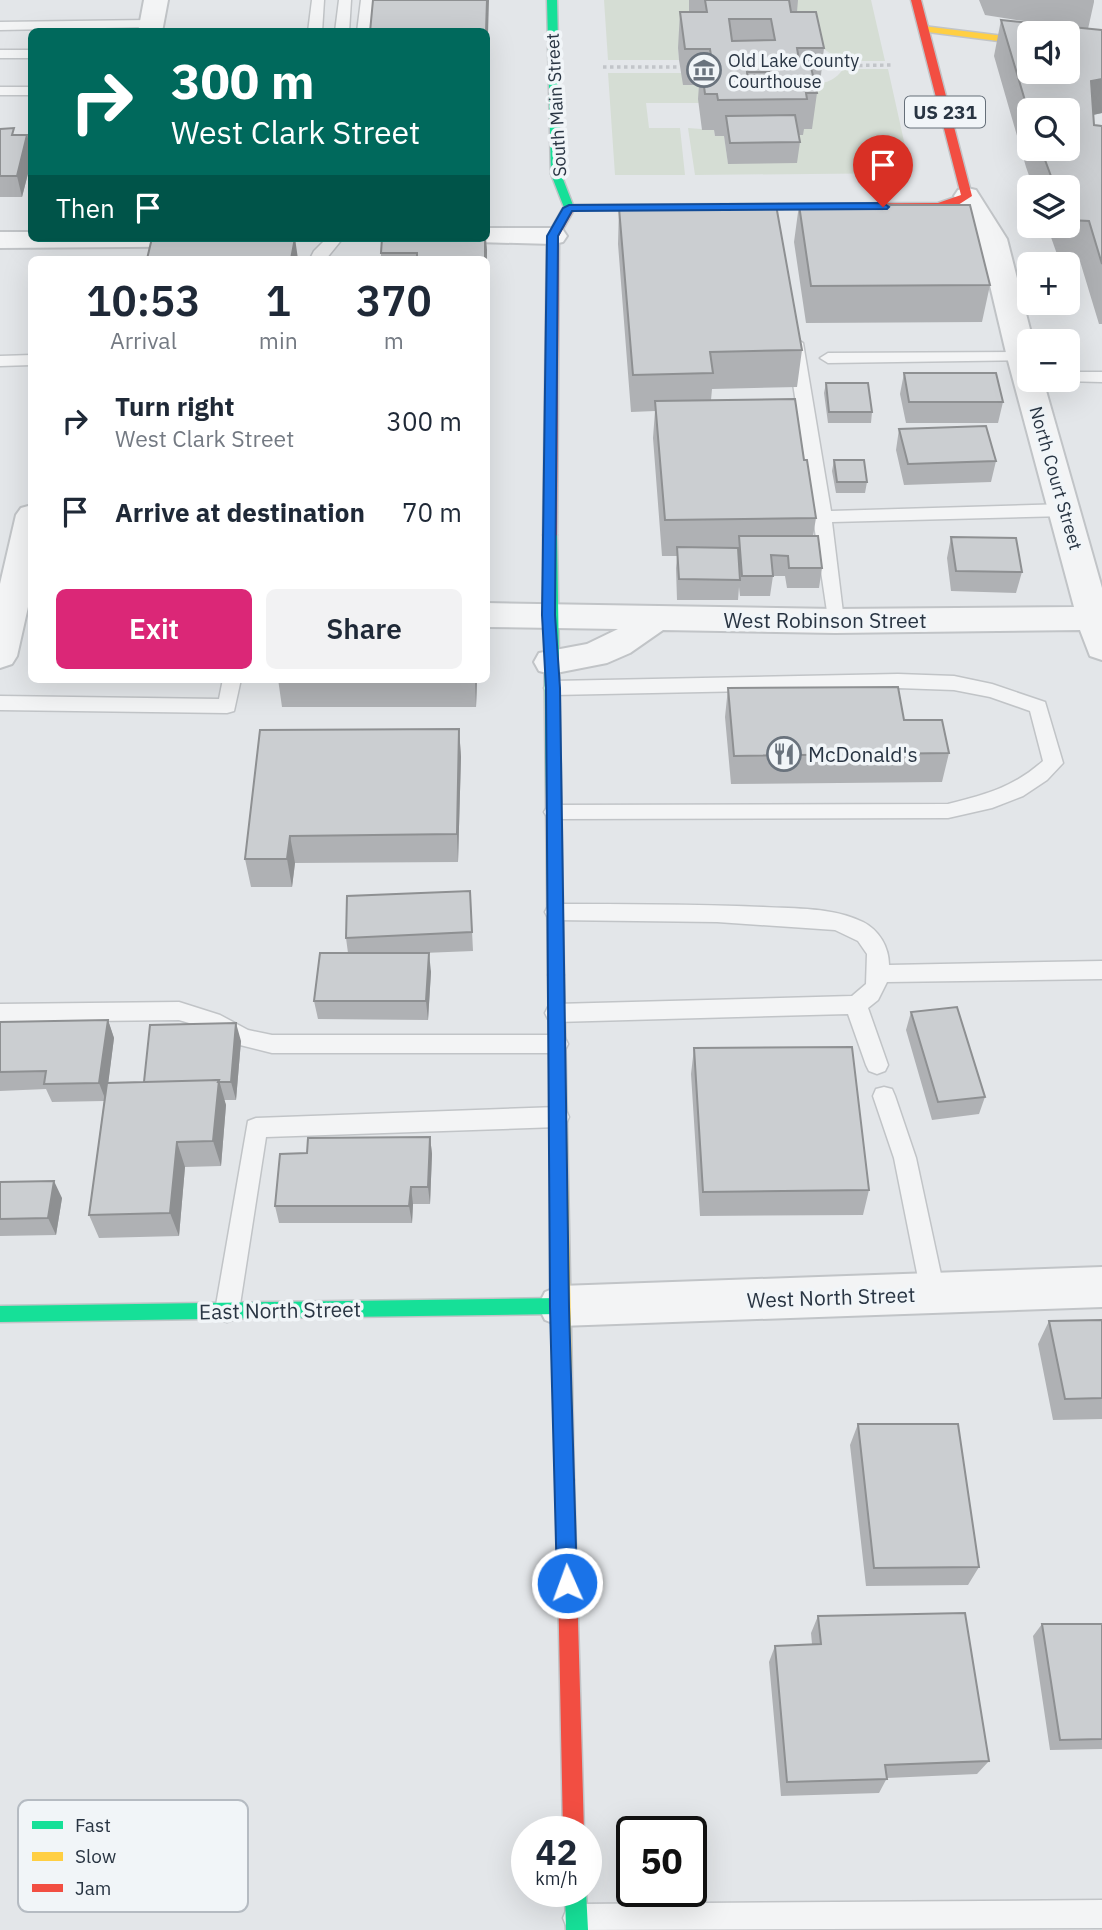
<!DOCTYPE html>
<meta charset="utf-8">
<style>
:root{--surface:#fff;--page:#f2f2f3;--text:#1f2937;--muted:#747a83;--accent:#db2777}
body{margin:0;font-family:"IBM Plex Sans",sans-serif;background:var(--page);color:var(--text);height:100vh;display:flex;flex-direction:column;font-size:26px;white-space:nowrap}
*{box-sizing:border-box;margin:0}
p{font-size:23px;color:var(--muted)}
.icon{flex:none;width:38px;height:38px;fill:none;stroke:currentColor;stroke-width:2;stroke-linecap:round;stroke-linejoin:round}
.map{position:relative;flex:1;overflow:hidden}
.sheet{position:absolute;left:28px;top:256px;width:462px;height:427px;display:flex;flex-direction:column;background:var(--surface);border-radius:10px;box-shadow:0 7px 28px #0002}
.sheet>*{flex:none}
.banner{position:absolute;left:28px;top:28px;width:462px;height:214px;border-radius:10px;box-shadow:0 7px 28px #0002;background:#00695c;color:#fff;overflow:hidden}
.fabs{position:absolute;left:1017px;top:21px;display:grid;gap:14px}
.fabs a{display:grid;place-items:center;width:63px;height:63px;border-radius:10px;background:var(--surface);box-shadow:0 7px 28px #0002;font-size:35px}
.speed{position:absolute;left:511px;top:1816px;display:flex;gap:14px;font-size:35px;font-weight:700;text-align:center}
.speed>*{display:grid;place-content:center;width:91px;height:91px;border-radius:50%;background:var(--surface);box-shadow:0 7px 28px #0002;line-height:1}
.speed small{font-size:18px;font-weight:400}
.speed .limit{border:4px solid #111;border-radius:10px;background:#fff;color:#111}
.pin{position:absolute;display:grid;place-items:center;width:60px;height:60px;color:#fff;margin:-72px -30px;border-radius:50% 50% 50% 0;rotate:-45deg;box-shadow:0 0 7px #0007}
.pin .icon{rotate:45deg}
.me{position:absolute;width:77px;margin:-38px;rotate:358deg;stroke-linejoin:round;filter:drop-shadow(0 0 5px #0008)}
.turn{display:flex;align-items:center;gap:24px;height:147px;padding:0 28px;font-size:32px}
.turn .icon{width:91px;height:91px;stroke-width:2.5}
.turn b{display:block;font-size:49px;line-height:60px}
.then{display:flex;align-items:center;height:66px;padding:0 28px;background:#0003;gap:14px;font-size:26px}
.eta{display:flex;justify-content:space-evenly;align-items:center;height:119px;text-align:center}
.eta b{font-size:42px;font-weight:600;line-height:49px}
.primary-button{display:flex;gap:14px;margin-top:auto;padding:14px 28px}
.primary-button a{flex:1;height:80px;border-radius:10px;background:var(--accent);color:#fff;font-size:28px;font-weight:600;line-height:80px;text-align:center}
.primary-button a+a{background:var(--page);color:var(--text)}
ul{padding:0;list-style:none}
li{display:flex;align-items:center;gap:21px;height:91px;padding:0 28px}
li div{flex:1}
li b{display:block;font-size:26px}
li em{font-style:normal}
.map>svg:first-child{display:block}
.green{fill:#d5ddd4}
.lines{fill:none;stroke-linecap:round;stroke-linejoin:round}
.lane-casing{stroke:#c1c4c7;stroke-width:3}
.street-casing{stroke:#c1c4c7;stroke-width:4}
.fast-casing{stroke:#c1c4c7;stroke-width:3}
.slow-casing{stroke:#c1c4c7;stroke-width:3}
.jam-casing{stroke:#c1c4c7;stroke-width:3}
.path{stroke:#c2c5c9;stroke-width:3.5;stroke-dasharray:3.5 3.5;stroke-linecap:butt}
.lane{fill:#f3f4f5;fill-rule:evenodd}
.street{fill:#f3f4f5;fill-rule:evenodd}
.fast{fill:#16e098;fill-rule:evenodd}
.slow{fill:#ffcf43;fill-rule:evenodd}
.jam{fill:#f24e42;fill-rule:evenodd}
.wall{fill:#afb1b4;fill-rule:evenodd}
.shaded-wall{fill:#8e9092}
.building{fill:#cbced1;stroke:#8e9092;stroke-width:2;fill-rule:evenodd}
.route{fill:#1a73e8;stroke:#114b97;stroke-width:2}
.labels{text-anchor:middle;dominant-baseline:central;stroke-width:7;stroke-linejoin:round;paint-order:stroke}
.far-poi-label{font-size:18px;fill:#293543;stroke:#f1f5f8;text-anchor:start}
.far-street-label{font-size:18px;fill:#293543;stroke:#f1f5f8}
.shield{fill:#f1f5f8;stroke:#656f79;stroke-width:2}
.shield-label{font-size:19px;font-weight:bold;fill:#293543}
.street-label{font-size:21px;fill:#293543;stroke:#f1f5f8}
.poi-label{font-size:21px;fill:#293543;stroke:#f1f5f8;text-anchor:start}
.key{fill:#f1f5f8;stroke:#b5bbc2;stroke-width:2}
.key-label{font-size:19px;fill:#293543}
</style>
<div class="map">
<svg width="1102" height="1930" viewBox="0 0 1102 1930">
<rect width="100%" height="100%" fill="#e3e6e9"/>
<path class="green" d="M604 0H707L691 34 678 48 679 60H608Z
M771 0H871L885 61H841L824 49Z
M843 69H888L911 173 695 175 688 128 714 130 715 136H724L728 163 797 162 792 135 802 129H812L793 84C813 84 831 87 843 69Z
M608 73H681L708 85 699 103H646L649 128H680L685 175H615Z"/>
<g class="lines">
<g class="lane-casing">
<path id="lane" d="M312 0H324L322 32H308Z
M339 0H351L349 32H335Z
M361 0H373L371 32H357Z
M151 20 158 24 156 27 0 30V22Z
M0 50H32V58H0Z
M0 87H32V95H0Z
M327 238H343L326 259H310L314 251Z
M795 338 803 343 831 511 1066 504 1075 510 1066 516 832 522 844 621 841 625H829L787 343Z
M1022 352 1029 356 1028 360 828 363 820 358 828 353Z
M32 355V365L0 366V356Z
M1068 372H1102V382L1062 381 1068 380Z
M898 674 954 676 992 684 1045 702 1063 763 1047 780 1023 796 992 808 948 818 554 819 547 817 544 812 547 807 554 805 948 804C985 795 1014 787 1043 761L1030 711 990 697 954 690 898 688 553 695 546 693 544 688 546 683 553 681Z
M223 679H241L234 711 227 713 0 710V696L219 699Z
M555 904C624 904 694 904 763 907 796 909 832 907 863 922 879 930 889 947 889 965L1102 961V979L887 982 878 1000 868 1008 888 1065 885 1071 877 1074 869 1071 866 1065 848 1014 556 1022 548 1019 545 1013 548 1007 556 1004 852 996 866 984 867 954 858 941 835 930 717 922 555 920 548 918 545 912 548 906Z
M179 1002 220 1015 248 1030 272 1035H557L565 1038 568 1044 565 1050 557 1053H272L236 1044 206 1028 179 1020 0 1022V1004Z
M884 1087 892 1089 895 1096 916 1158 945 1293 941 1301 933 1304 925 1301 921 1293 894 1158 873 1096 876 1089Z
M558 1107 566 1110 569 1117 566 1124 558 1127 266 1137 239 1311 235 1319 227 1322 219 1319 215 1311 248 1121 256 1118Z
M1102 1900V1928L571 1930 567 1928 563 1918 567 1908 577 1904Z"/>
</g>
<g class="street-casing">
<path id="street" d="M144 0H168L162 32H138Z
M967 188 976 190 1007 239 1033 341H1029V380H1043L1102 588V660L1090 656 1080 630 835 633 663 630 630 653 607 663 551 674 539 671 534 662 539 653 587 644 618 629 486 627V603L835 609 1074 607 1007 357 979 239 954 196 958 190Z
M486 228H553L563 230 567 236 563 242 553 244 476 242 474 238H486Z
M0 232H32V238H280L276 244 266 246 0 248Z
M32 505V589L17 656 12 664 0 668V584L16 515 21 508Z
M1102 1267V1307L560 1326 545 1320 538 1306 545 1292 560 1286Z"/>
</g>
<g class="fast-casing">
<path id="fast" d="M547 0H557L561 174 573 205 779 204 785 207 783 209 565 210 551 174Z
M550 531 557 535 564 975 562 980H550L548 975 543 535Z
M560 1298 566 1300 569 1306 566 1312 560 1314 0 1322V1306Z
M586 1891 588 1930H566L565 1892Z"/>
</g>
<g class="slow-casing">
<path id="slow" d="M923 26 1029 39V45L920 31V27Z
M556 969 562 970 564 975 574 1480 572 1487 565 1489 558 1487 556 1480 548 975 550 970Z"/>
</g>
<g class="jam-casing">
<path id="jam" d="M911 0H921L972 196 958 205 938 209H775L773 207 779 204 938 203 961 195Z
M569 205 575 208 559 236 557 535 550 539 543 535 547 236 563 208Z
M565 1471 572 1473 574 1480 584 1832H563L556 1480 558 1473Z"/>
</g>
<path class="path" d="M817 66 893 65
M603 67H680"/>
<use href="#lane" class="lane"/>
<use href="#street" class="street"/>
<use href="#fast" class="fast"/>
<use href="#slow" class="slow"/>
<use href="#jam" class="jam"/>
</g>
<path class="wall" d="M689 0H798L797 12 824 48 820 84H815L817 93 812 129H804L803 135H799L800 142 797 163 728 164 724 136H715L714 130H702L698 99 699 85H683L679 60 678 48 680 12H689Z
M979 0H1094V2L1088 29 1102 113 1093 115 1094 125 1102 126V324H1099L1079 258 1058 257 1047 226H1068V187H1033L1026 167 994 56 1001 20 1055 26 985 15ZM1029 110 1068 149H1029Z
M0 129 16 135H27L32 152V158L22 197H0Z
M799 205 990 285 982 322 806 323 794 242Z
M619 208 802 350 797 387 712 389 711 400 804 460 816 518 813 536 822 568 819 588H787L785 576H773L770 596H740L739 587 738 600H677L676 568 677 556H662L653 438 655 411 631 412 618 244Z
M487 250 486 326V259H381V253Z
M904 373 1003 402 998 423H906L900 394Z
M826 383 872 412 871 423H828L824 393Z
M899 429 996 461 991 482 904 485 896 450Z
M834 460 867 482 865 493H836L832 471Z
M951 537 1022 572 1016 593 951 591 947 558Z
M278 679H477L476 707H282Z
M728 688 904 720 949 753 942 782 731 784 725 717Z
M459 729 461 757 458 862 295 863 292 887H251L245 859Z
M470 891 473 951 423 953 431 972 428 1020 318 1019 314 1001 348 953 346 938Z
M911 1012 985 1097 979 1114 932 1120 906 1030Z
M108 1020 114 1038 108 1083 144 1082 241 1041 236 1100H224L226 1105 221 1166 185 1167 179 1236 99 1238 89 1215 104 1101 52 1102 46 1089 0 1091V1022Z
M694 1048 869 1190 863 1215 700 1216 691 1074Z
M430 1137 432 1154 430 1204H413L412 1223H279L275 1206 307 1153Z
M0 1182 62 1198 56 1235 0 1236Z
M1102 1320V1419L1053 1420 1038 1344 1049 1321Z
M858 1424 979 1567 968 1585 866 1586 850 1445Z
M818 1616 989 1761 977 1774 887 1778 879 1793 781 1796 769 1662 775 1646 812 1644 811 1633Z
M1042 1624H1102V1749L1050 1750 1033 1636Z"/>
<path class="shaded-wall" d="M487 0H489L487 68 486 32Z
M1102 79V113L1083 117 1091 81Z
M27 135 32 152V158L22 197 17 176Z
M295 238 298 259H291Z
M485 238H486L487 250 486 326Z
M475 679H477L476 707Z
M459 729 461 757 458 862 457 834Z
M290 836 295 863 292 887 287 859Z
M429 953 431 972 428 1020 426 1001Z
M108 1020 114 1038 106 1101 99 1083Z
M236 1023 241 1041 236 1100 231 1082Z
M219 1080 226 1105 221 1166 213 1141Z
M430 1137 432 1154 430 1204 428 1187Z
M177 1142 185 1167 179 1236 170 1213Z
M54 1181 62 1198 56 1235 48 1218Z
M411 1187 413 1204 412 1223 409 1206Z"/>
<path class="building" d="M373 0H487L486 32H370Z
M705 0H789L791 12H816L824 48H797L799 60 810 63 817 93H806L807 99 718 100 717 94H705L701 63H712L710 49H685L680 12H707ZM729 19H771L775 40 732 41ZM747 72H769L771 84H748Z
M1001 20 1102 30V79L1091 81 1094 125 1102 126V264L1089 221 1068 220V187H1055L1041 149H1068V110H1029V114ZM1029 33H1068V72H1029Z
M795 115 800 142 730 143 726 116Z
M14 128 12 135H27L17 176H0V129Z
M776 205 802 350 710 352 713 373 633 375 619 208Z
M799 205H970L990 285 811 286Z
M152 238H295L291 259H147Z
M382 238H485V259H417V253H381Z
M904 373H996L1003 402H909Z
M826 383H868L872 412H829Z
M795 399 804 460H807L816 518 665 520 655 401Z
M986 426 996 461 908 464 899 429Z
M834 460H864L867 482H837Z
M739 536H818L822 568H789L788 556 771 555 773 576H742Z
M951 537 1016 538 1022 572 956 571Z
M677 547 738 548 740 580 679 579Z
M898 687 904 720H942L949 753 734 756 728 688Z
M459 729 457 834 290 836 287 859H245L260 730Z
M470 891 472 932 346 938 347 896Z
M320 953H429L426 1001H314Z
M957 1007 985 1097 938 1102 911 1012Z
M108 1020 99 1083 44 1084 46 1071 0 1072V1022Z
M236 1023 231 1082H218L219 1080 144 1082 150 1025Z
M852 1047 869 1190 703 1192 694 1048Z
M219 1080 213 1141 177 1142 170 1213 89 1215 107 1083Z
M430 1137 428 1187H411L409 1206H275L280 1154 307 1153 308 1138Z
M54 1181 48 1218 0 1219V1182Z
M1102 1320V1398L1065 1399 1049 1321Z
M858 1424H958L979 1567 874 1568Z
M965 1613 989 1761 885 1765 887 1779 787 1782 775 1646 821 1644 818 1616Z
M1042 1624H1102V1739L1060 1740Z"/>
<path class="route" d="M883 203 889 207 887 209 572 211 558 236 555 615 560 688 569 1307 577 1583 574 1590 567 1593 560 1590 557 1583 550 1307 546 688 542 615 547 236 563 208 569 205Z"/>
<defs>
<g id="museum-ring" transform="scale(1.75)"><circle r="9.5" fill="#f1f5f8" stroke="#6a737d" stroke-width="1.5"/><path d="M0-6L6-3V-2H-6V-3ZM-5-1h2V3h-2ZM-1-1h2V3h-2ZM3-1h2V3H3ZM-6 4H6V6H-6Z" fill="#6a737d"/></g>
<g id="restaurant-ring" transform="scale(1.75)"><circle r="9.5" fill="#f1f5f8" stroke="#6a737d" stroke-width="1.5"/><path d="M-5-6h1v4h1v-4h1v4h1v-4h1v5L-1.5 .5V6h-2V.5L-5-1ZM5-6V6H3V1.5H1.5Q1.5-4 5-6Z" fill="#6a737d"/></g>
</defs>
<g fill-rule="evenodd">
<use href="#museum-ring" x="704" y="70"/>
<use href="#restaurant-ring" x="784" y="754"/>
</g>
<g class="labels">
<g class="far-poi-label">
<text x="728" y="60">Old Lake County<tspan x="728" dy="21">Courthouse</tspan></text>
</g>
<g class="far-street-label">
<text transform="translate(556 105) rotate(-93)">South Main Street</text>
<text transform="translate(1056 478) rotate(74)">North Court Street</text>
</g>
<rect class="shield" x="905" y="96.5" width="80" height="31" rx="5"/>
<g class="shield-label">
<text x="945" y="112">US 231</text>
</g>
<g class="street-label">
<text x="825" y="620">West Robinson Street</text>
<text transform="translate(831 1297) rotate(-2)">West North Street</text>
<text transform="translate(280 1310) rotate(-1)">East North Street</text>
</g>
<g class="poi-label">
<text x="808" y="754">McDonald's</text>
</g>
</g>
<rect x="18" y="1800" width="230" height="112" rx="10" class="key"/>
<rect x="32" y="1821" width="31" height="8" fill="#16e098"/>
<rect x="32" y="1852" width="31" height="9" fill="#ffcf43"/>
<rect x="32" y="1884" width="31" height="8" fill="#f24e42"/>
<g class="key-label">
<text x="75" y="1832">Fast</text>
<text x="75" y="1863">Slow</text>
<text x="75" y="1895">Jam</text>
</g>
</svg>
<div class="fabs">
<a><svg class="icon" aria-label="sound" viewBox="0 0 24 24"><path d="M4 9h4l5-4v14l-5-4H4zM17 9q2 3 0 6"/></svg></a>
<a><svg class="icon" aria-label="search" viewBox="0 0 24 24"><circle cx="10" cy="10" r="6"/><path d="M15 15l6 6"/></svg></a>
<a><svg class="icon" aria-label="layers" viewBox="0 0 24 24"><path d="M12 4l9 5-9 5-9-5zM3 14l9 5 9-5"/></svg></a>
<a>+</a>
<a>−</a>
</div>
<div class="speed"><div>42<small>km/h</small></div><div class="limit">50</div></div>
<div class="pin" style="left:883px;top:207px;background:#d93025"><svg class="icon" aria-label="arrive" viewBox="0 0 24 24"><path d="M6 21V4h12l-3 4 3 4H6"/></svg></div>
<svg class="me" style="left:567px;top:1583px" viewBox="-20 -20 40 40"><circle r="17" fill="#1a73e8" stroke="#fff" stroke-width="3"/><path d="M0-11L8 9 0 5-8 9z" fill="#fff"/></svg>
<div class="banner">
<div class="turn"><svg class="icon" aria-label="right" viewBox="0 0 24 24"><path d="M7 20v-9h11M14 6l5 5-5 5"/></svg><div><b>300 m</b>West Clark Street</div></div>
<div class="then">Then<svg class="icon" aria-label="arrive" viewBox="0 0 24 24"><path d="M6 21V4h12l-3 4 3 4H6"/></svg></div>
</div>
<section class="sheet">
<div class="eta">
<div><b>10:53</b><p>Arrival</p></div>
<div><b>1</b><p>min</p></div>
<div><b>370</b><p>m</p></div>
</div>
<ul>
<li><svg class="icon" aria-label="right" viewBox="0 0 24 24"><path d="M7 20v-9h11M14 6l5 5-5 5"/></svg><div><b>Turn right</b><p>West Clark Street</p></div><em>300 m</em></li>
<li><svg class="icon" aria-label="arrive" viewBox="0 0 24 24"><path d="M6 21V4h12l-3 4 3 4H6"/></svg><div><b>Arrive at destination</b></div><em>70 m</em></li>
</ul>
<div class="primary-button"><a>Exit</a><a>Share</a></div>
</section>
</div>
